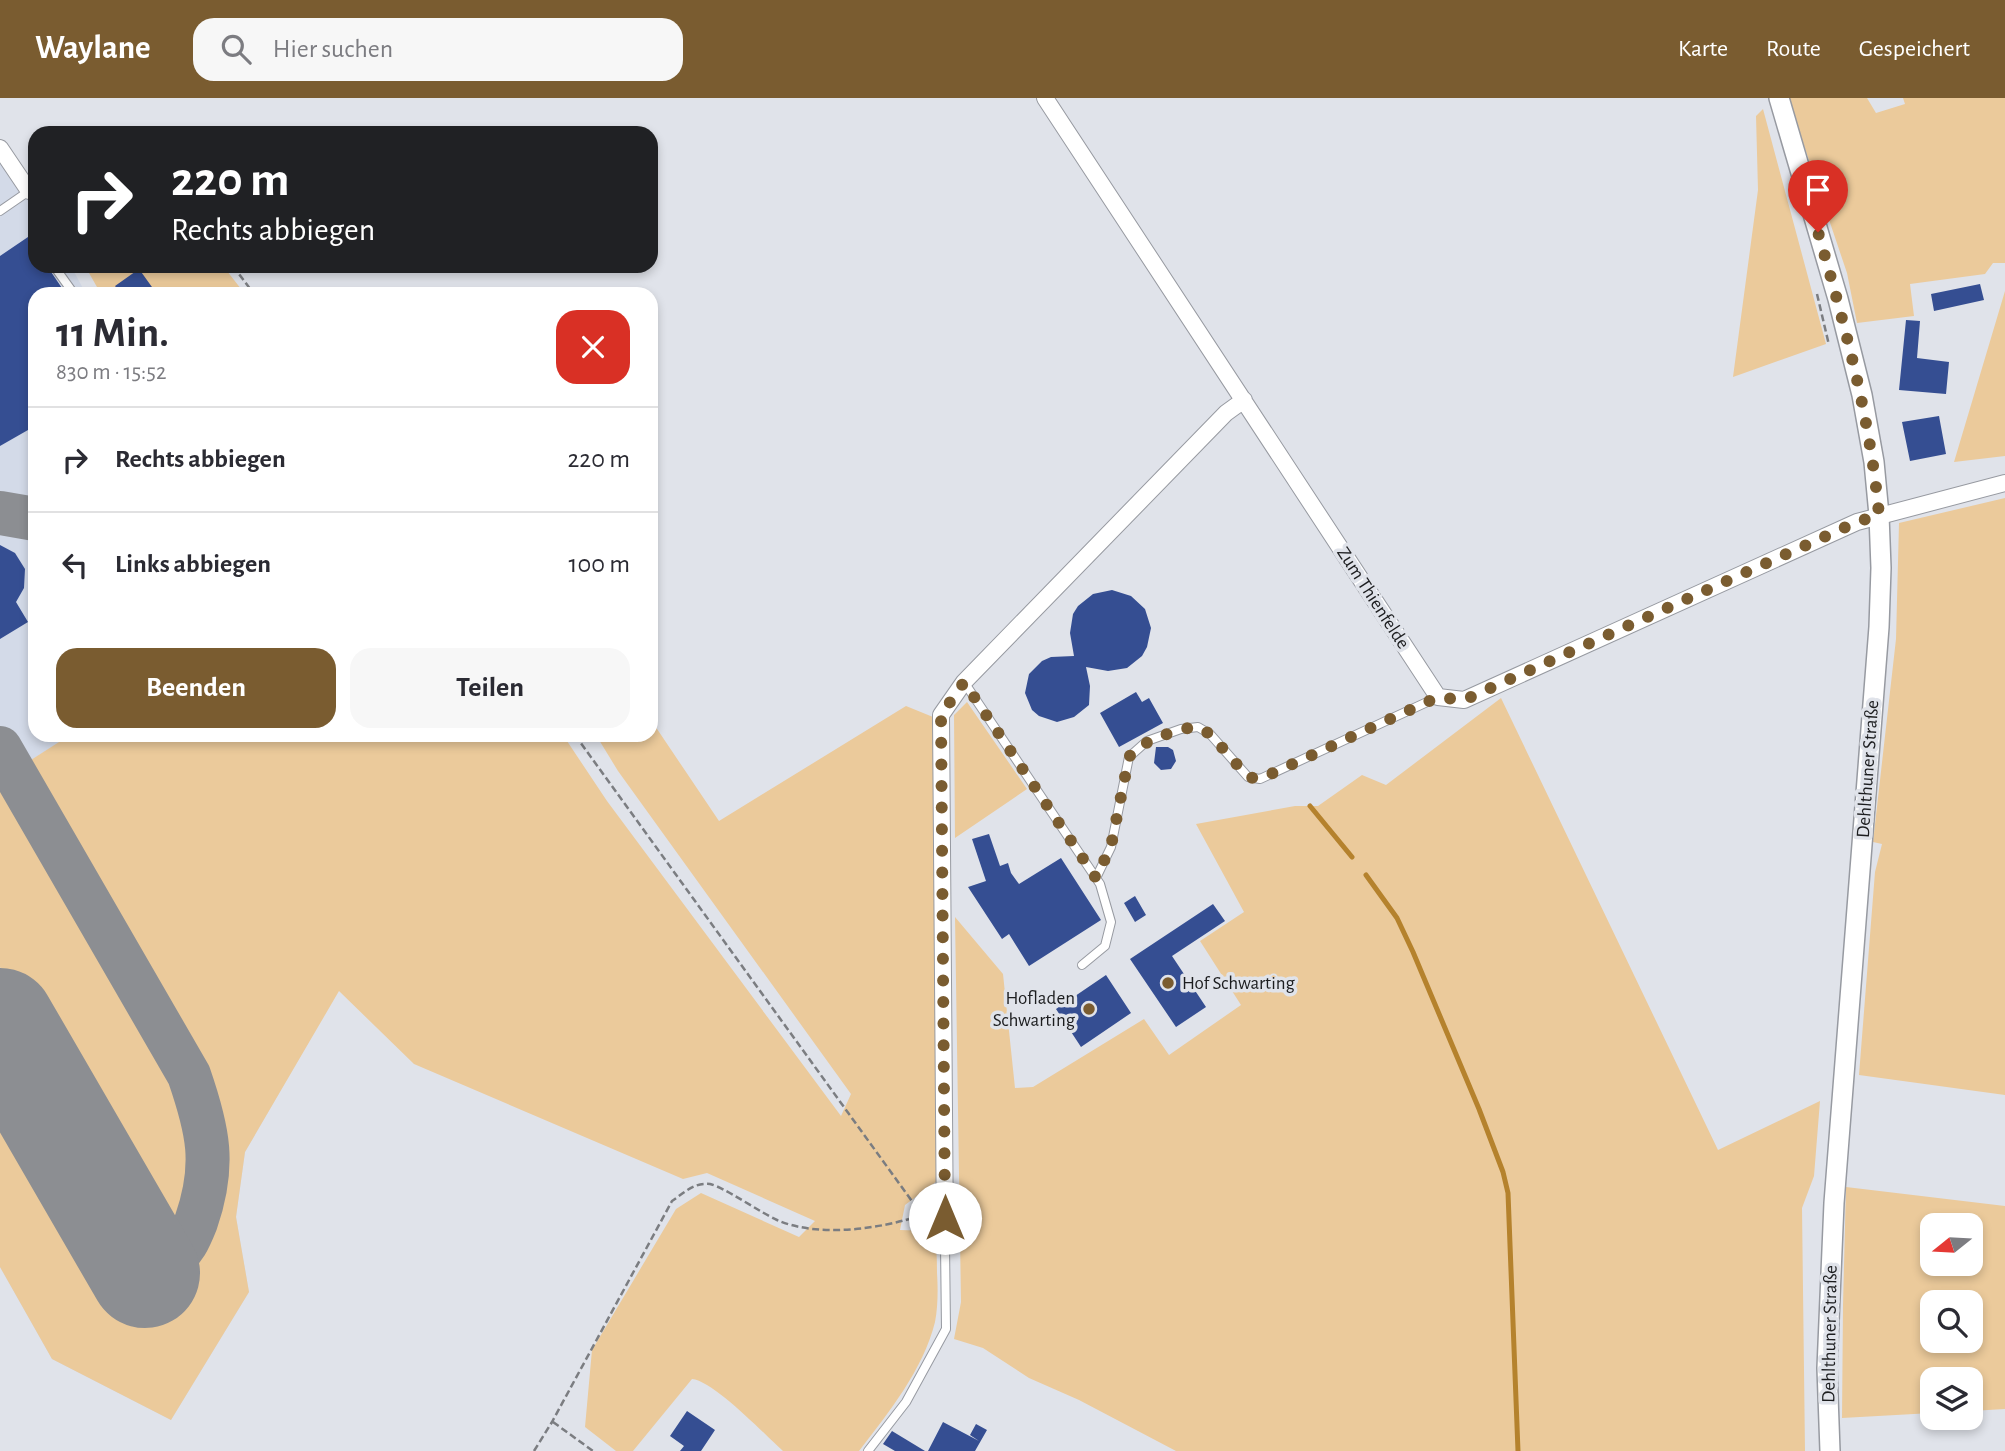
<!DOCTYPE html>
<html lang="de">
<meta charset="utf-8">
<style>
:root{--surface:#fff;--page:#f7f7f7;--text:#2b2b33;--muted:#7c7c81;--line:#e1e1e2;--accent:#7a5c30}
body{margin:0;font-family:"Alegreya Sans",sans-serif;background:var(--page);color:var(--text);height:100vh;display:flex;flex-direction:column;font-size:26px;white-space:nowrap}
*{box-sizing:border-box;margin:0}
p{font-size:23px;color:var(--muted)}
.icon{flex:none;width:38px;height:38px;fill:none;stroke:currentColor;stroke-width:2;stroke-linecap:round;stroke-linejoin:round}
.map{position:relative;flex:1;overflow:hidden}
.details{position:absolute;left:28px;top:189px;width:630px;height:455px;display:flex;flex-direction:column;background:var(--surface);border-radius:21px;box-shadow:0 4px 10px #0003}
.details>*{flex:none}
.top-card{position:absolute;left:28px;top:28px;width:630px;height:147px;border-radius:21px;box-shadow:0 4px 10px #0003;background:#202124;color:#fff;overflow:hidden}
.needle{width:46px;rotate:252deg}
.tools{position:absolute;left:1920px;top:1115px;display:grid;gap:14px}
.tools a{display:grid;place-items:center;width:63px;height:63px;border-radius:14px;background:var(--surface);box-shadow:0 4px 10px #0003;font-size:35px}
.pin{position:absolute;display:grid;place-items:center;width:60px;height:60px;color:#fff;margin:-72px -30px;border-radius:50% 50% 50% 0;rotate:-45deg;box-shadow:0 0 7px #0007}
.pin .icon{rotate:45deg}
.me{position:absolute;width:77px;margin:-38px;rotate:0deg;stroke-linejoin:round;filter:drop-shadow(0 0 5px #0008)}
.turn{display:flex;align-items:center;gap:24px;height:147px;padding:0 28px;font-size:32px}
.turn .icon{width:91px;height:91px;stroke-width:2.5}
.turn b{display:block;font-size:49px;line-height:60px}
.round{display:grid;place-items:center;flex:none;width:74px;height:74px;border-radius:21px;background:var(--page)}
.overview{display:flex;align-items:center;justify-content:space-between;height:119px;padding:0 28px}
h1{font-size:42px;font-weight:700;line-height:52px}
.action{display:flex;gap:14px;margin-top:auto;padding:14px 28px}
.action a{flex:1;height:80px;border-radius:21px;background:var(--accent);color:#fff;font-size:28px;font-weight:700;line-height:80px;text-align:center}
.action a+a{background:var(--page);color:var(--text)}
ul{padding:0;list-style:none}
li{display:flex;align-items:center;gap:21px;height:105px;padding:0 28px;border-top:2px solid var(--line)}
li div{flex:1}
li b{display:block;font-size:26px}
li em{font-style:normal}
header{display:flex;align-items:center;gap:42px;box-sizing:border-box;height:98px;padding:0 35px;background:var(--accent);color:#fff}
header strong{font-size:33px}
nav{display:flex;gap:38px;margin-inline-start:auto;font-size:24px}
.search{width:490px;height:63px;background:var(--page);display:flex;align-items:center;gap:18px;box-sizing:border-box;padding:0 24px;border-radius:21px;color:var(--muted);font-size:26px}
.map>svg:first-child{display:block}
.built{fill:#d3dae8}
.green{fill:#ebca9b;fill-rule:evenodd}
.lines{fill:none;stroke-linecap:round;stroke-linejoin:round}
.stream{stroke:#b5822d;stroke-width:5}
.taxiway{stroke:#8c8e92;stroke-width:44}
.runway{stroke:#8c8e92;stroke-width:110}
.building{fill:#354e92}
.service-casing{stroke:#979aa1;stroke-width:10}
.minor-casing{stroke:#979aa1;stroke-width:18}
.tertiary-casing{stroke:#979aa1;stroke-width:22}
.path{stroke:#7b7d81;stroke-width:2.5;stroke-dasharray:7 3.5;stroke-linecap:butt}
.service{stroke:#fff;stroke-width:8}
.minor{stroke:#fff;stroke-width:16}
.tertiary{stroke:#fff;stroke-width:19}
.route{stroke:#7a5c30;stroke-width:12;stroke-dasharray:0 21.6}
.poi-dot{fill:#7a5c30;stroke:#e0e3ea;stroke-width:2.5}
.labels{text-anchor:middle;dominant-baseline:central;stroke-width:7;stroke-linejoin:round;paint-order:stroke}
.street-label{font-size:19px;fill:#1c1d1f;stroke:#e0e3ea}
.poi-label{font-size:19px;fill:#1c1d1f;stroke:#e0e3ea;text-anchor:start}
</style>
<header>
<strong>Waylane</strong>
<div class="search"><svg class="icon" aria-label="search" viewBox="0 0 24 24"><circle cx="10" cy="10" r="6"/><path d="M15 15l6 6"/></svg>Hier suchen</div>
<nav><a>Karte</a><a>Route</a><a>Gespeichert</a></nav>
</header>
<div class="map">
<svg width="2005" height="1353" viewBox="0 0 2005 1353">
<rect width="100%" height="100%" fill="#e0e3ea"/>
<path class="built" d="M0 62 35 112V168H71L86 196H35V637H165L338 893 245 1054 236 1119 249 1194 171 1322 52 1261 0 1169Z"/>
<path class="green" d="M1788 0H1867L1876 15 1905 6 1903 0H2005V165H1993L1985 176 1910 186 1914 218 1857 225 1847 175Z
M1763 11 1826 246 1733 279 1758 92 1756 18Z
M85 168H218L227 173 245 196H101Z
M2005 193V358L1954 364Z
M2005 400V997L1859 977 1875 774 1882 746 1873 744 1896 541 1899 425Z
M1501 600 1718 1052 1820 1003 1814 1078 1802 1110 1805 1353H1176L1079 1302 1029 1280 983 1250 954 1241 961 1204 955 819 1003 876 1015 990 1033 989 1144 921 1169 957 1241 907 1200 843 1244 814 1196 726 1295 708H1318L1362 677 1386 687Z
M967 604 1027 691 955 740 954 617Z
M906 608 933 619 937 1083 905 1107 900 1132 932 1133C937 1147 937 1160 937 1175 938 1190 938 1209 935 1224 923 1272 889 1314 859 1353H783C764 1336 714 1283 692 1281L633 1353H616L585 1329 592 1252 676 1111 701 1095 799 1139 815 1123 707 1075 683 1081 414 966 339 893 245 1054 236 1119 249 1194 171 1322 52 1261 0 1169V977L140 1219 188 1194C208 1115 230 1064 202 982L20 669 70 637H563L607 703 841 1018 851 996 618 673 596 637H651V622L719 723Z
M0 672 182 989 194 1026 199 1068 186 1130C174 1140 168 1142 153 1135L0 869Z
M1846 1089 2005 1108V1311L1971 1313 1970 1281H1932V1315L1842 1320 1843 1207ZM1932 1127H1970V1166H1932ZM1932 1204H1970V1242H1932Z"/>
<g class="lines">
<path class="stream" d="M1310 708 1352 759
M1366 777 1397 820 1413 854 1479 1011 1503 1074 1508 1095 1518 1353"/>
<path class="taxiway" d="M0 415 35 421
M0 650 189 977C208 1032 216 1067 196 1124 190 1139 184 1154 169 1163 163 1168 153 1171 145 1175"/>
<path class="runway" d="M0 925 145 1175"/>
</g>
<path class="building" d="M28 139 35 149V168H47L66 196H35V328L0 348V158Z
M139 171 157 196H121L115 188Z
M1980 186 1984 202 1934 213 1931 196Z
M1906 222 1920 223 1917 260 1949 264 1946 296 1899 292Z
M1939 318 1946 356 1910 363 1902 324Z
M0 447 15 455 25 471 24 490 16 504 28 524 0 541Z
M1112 492 1131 498 1145 511 1151 530 1147 549 1142 558 1127 570 1108 573 1086 569 1090 588 1089 607 1074 619 1057 624 1039 618 1032 612 1025 595 1029 576 1042 563 1051 559 1074 558 1070 535 1073 516 1078 508 1093 496Z
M1136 594 1142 604 1149 600 1163 625 1119 649 1100 615Z
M1156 649H1168L1173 652 1176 663 1171 671 1161 672 1154 665Z
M989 736 1000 768 1008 765 1011 775 1019 786 1061 760 1101 822 1029 868 1009 836 1002 841 968 789 986 783 972 741Z
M1135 798 1146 817 1135 824 1124 805Z
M1213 806 1225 823 1172 858 1206 909 1176 929 1130 861Z
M1106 877 1131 915 1081 949 1056 911Z
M687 1313 715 1332 701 1353H680L684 1348 670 1338Z
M943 1324 979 1343 970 1337 976 1326 987 1332 975 1353H928Z
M892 1333 925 1353H895L883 1346Z"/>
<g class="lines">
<g class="service-casing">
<path id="service" d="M0 113 29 93 35 102
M54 168 74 196
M964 584 1100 786 1111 824 1105 848 1082 867
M1096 780 1111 749 1129 659 1147 643 1181 631 1198 629 1210 636 1248 679 1260 681 1438 599
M868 1353 906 1304 946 1231 945 1146"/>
</g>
<g class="minor-casing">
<path id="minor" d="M1045 0 1438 599 1464 602 1857 424 2005 385
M0 50 29 93
M945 1146 941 617 964 584 1226 315 1244 302"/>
</g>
<g class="tertiary-casing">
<path id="tertiary" d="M1779 0 1838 201 1862 297 1874 364 1879 417 1881 470 1879 529 1834 1105 1827 1270 1830 1353"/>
</g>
<path class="path" d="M233 168 254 196
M1817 196 1829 247
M575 637 922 1117 928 1118
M553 1324 593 1353
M534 1353 552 1324 672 1103C684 1095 694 1084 710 1086 724 1089 761 1115 777 1122 818 1140 881 1131 922 1117"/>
<use href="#service" class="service"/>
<use href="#minor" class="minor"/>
<use href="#tertiary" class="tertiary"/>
</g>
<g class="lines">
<path class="route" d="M945 1120 941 617 964 584 1096 780 1111 748 1129 659 1135 652 1153 641 1181 631 1198 629 1210 636 1248 679 1260 681 1438 599 1464 602 1857 424 1879 417C1870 319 1845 228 1818 134"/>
</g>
<g class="poi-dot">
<circle cx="1168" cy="885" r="7"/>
<circle cx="1089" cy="911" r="7"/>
</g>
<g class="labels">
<g class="street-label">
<text transform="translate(1373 500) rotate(57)">Zum Thienfelde</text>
<text transform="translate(1868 671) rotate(-86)">Dehlthuner Straße</text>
<text transform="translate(1830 1236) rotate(-89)">Dehlthuner Straße</text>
</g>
<g class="poi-label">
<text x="1182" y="885">Hof Schwarting</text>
<text x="1075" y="900" text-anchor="end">Hofladen<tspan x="1075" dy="22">Schwarting</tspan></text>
</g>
</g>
</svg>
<div class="tools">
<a><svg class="needle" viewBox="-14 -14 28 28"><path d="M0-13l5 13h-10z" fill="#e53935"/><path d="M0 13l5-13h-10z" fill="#7c7c81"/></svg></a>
<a><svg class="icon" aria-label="search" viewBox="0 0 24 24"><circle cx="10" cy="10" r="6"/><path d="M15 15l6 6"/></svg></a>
<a><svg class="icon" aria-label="layers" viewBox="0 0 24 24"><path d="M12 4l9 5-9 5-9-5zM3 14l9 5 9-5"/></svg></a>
</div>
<div class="pin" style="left:1818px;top:134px;background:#d93025"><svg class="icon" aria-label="arrive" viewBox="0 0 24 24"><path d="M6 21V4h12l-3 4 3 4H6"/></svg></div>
<svg class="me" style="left:945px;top:1120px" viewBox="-20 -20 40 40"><circle r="19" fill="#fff"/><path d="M0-13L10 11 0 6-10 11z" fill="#7a5c30"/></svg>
<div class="top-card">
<div class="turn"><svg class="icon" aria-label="right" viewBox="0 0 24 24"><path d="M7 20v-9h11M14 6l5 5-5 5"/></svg><div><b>220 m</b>Rechts abbiegen</div></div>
</div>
<section class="details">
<div class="overview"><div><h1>11 Min.</h1><p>830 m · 15:52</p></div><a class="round" style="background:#d93025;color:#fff"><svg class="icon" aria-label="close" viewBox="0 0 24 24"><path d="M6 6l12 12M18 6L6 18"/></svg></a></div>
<ul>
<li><svg class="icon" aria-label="right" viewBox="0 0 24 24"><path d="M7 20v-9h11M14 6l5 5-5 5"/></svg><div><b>Rechts abbiegen</b></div><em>220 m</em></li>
<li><svg class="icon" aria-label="left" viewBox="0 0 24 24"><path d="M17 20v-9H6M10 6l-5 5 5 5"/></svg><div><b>Links abbiegen</b></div><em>100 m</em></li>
</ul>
<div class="action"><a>Beenden</a><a>Teilen</a></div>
</section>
</div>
